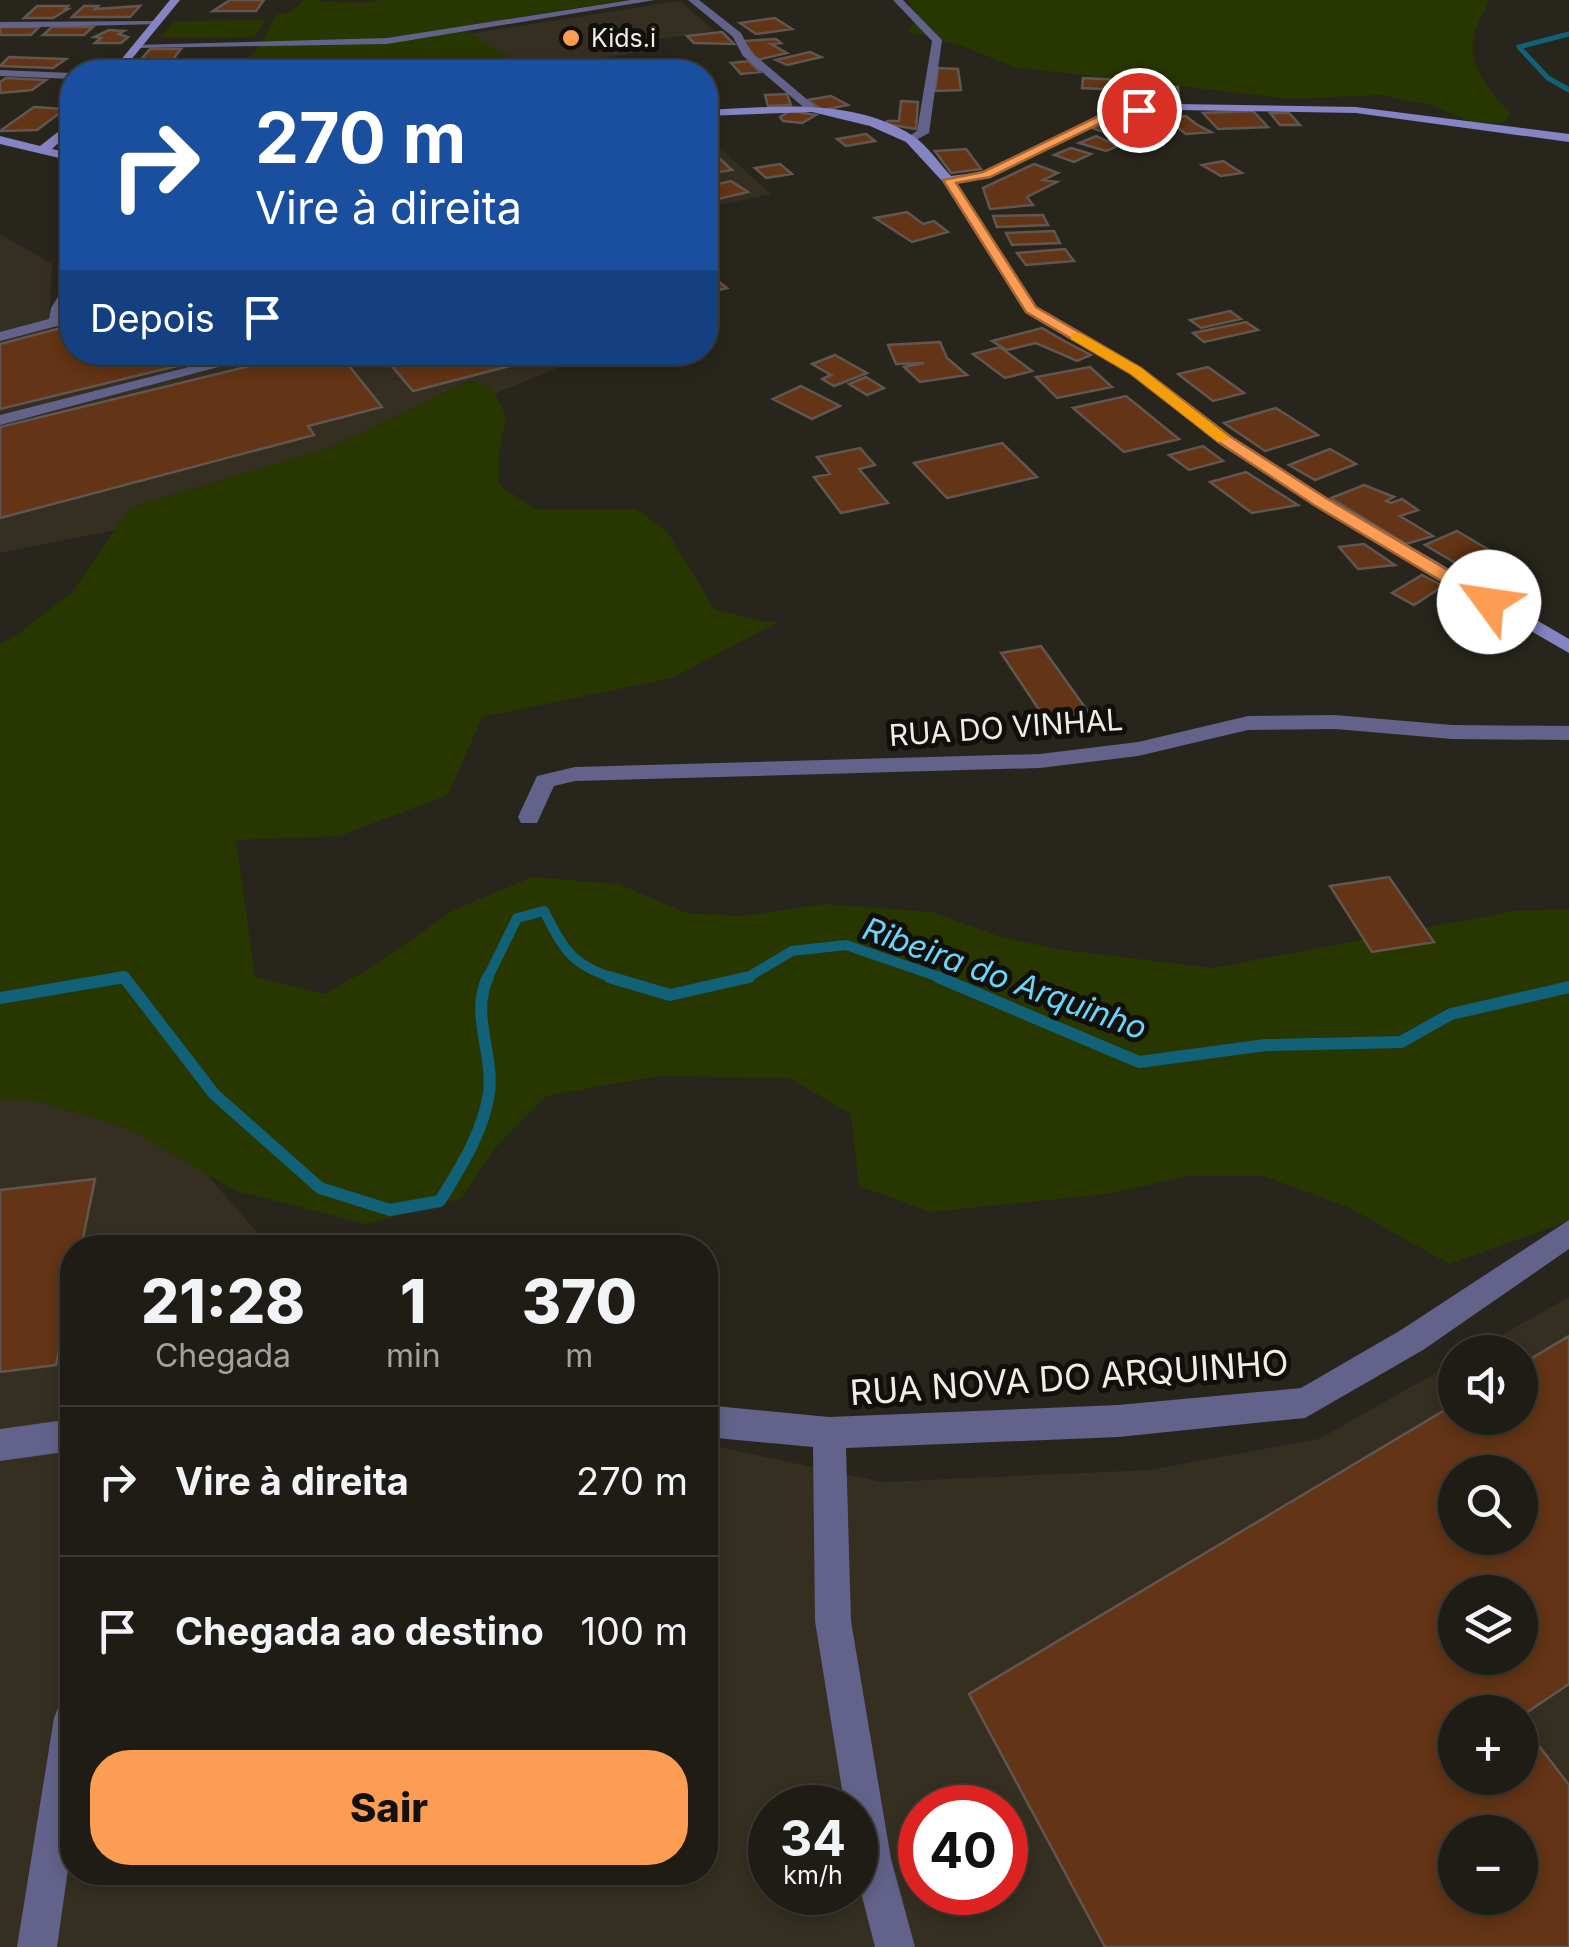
<!DOCTYPE html>
<html lang="pt">
<meta charset="utf-8">
<style>
:root{--surface:#1e1c15;--page:#26251e;--text:#f1f3f6;--muted:#a1a1a0;--line:#3c3a34;--accent:#fc9d53}
body{margin:0;font-family:Inter,sans-serif;background:var(--page);color:var(--text);height:100vh;display:flex;flex-direction:column;font-size:38px;white-space:nowrap}
*{box-sizing:border-box;margin:0}
p{font-size:32px;color:var(--muted)}
.icon{flex:none;width:55px;height:55px;fill:none;stroke:currentColor;stroke-width:2;stroke-linecap:round;stroke-linejoin:round}
.map{position:relative;flex:1;overflow:hidden}
.details{position:absolute;left:60px;top:1235px;width:658px;height:650px;display:flex;flex-direction:column;background:var(--surface);border-radius:40px;box-shadow:0 5px 15px #0003,0 0 0 2px var(--line)}
.details>*{flex:none}
.guide{position:absolute;left:60px;top:60px;width:658px;height:305px;border-radius:40px;box-shadow:0 5px 15px #0003,0 0 0 2px var(--line);background:#1a4fa0;color:#fff;overflow:hidden}
.tools{position:absolute;left:1438px;top:1335px;display:grid;gap:20px}
.tools a{display:grid;place-items:center;width:100px;height:100px;border-radius:50%;background:var(--surface);box-shadow:0 5px 15px #0003,0 0 0 2px var(--line);font-size:50px}
.speed{position:absolute;left:748px;top:1785px;display:flex;gap:20px;font-size:50px;font-weight:700;text-align:center}
.speed>*{display:grid;place-content:center;width:130px;height:130px;border-radius:50%;background:var(--surface);box-shadow:0 5px 15px #0003,0 0 0 2px var(--line);line-height:1}
.speed small{font-size:25px;font-weight:400}
.speed .limit{border:15px solid #d22;background:#fff;color:#111}
.pin{position:absolute;display:grid;place-items:center;width:85px;height:85px;color:#fff;margin:-42px;border:5px solid #fff;border-radius:50%;box-shadow:0 2px 10px #0007}
.me{position:absolute;width:110px;margin:-55px;rotate:301deg;stroke-linejoin:round;filter:drop-shadow(0 0 8px #0008)}
.turn{display:flex;align-items:center;gap:35px;height:210px;padding:0 30px;font-size:45px}
.turn .icon{width:130px;height:130px;stroke-width:2.5}
.turn b{display:block;font-size:70px;line-height:85px}
.then{display:flex;align-items:center;height:95px;padding:0 30px;background:#0003;gap:20px;font-size:38px}
.eta{display:flex;justify-content:space-evenly;align-items:center;height:170px;text-align:center}
.eta b{font-size:60px;font-weight:800;line-height:70px}
.action{display:flex;gap:20px;margin-top:auto;padding:20px 30px}
.action a{flex:1;height:115px;border-radius:40px;background:var(--accent);color:#111;font-size:40px;font-weight:800;line-height:115px;text-align:center}
ul{padding:0;list-style:none}
li{display:flex;align-items:center;gap:30px;height:150px;padding:0 30px;border-top:2px solid var(--line)}
li div{flex:1}
li b{display:block;font-size:38px}
li em{font-style:normal}
.map>svg:first-child{display:block}
.built{fill:#342f20;fill-rule:evenodd}
.green{fill:#283600}
.lines{fill:none;stroke-linecap:round;stroke-linejoin:round}
.stream-far2{stroke:#116178;stroke-width:5}
.stream-far1{stroke:#116178;stroke-width:10}
.stream{stroke:#116178;stroke-width:12}
.building{fill:#633415;stroke:#615650;stroke-width:2.5;fill-rule:evenodd}
.street{fill:#63628a;fill-rule:evenodd}
.secondary{fill:#8584c4;fill-rule:evenodd}
.route{fill:#fc9d53;stroke:#a46636;stroke-width:2.5}
.slow{fill:#f59e0b}
.poi-dot{fill:#fc9d53;stroke:#100f0b;stroke-width:4}
.labels{text-anchor:middle;dominant-baseline:central;stroke-width:10;stroke-linejoin:round;paint-order:stroke}
.far-poi-label{font-size:25px;fill:#eeede6;stroke:#100f0b;text-anchor:start}
.street-label{font-size:30px;fill:#eeede6;stroke:#100f0b}
.water-label{font-size:32px;font-style:italic;fill:#6bd5f9;stroke:#100f0b}
.near-street-label{font-size:35px;fill:#eeede6;stroke:#100f0b}
</style>
<div class="map">
<svg width="1569" height="1947" viewBox="0 0 1569 1947">
<rect width="100%" height="100%" fill="#28261c"/>
<path class="built" d="M680 1 715 31 647 41 654 50 528 69 467 34Z
M705 135 771 194 705 208Z
M0 234 52 264 49 324 72 325V352L593 353 216 510 0 553Z
M0 1041 126 1082 270 1247 72 1248V1872H705V1444L882 1482 1149 1470 1319 1439 1455 1362V1418H1520V1352H1471L1569 1297V1947H0ZM1455 1472H1520V1538H1455ZM1455 1592H1520V1658H1455ZM1455 1712H1520V1778H1455ZM770 1808H855V1892H770ZM920 1808H1005V1892H920ZM1455 1832H1520V1898H1455Z"/>
<path class="green" d="M303 0C328 0 359 6 382 0H626L459 27 528 69 548 68 547 72H257L245 62 259 47 276 15 292 11Z
M908 0H1488C1485 12 1480 18 1476 29 1463 62 1490 92 1511 113L1503 123 1471 122 1431 105 1380 95 1291 99 1014 67 962 46 907 31 919 17Z
M266 20 254 37 160 38 174 21Z
M471 380 492 388 506 416 499 455V485L537 510 636 509 667 531 714 609 765 622 780 621 672 678 482 717 448 795 339 836 236 840 255 977 324 994 367 970 454 910 532 877 619 884 686 913 742 916 825 904 932 912 1001 937 1056 949 1213 968 1514 911 1569 909V1221L1449 1264 1350 1208 1264 1176H1189L1106 1194 931 1212 859 1186 851 1114 789 1078 659 1076 546 1096 497 1146 462 1198 366 1224 236 1191 129 1129 38 1101 0 1100V644L21 632 72 592 131 507 329 448Z"/>
<g class="lines">
<path class="stream-far2" d="M1569 34 1519 47 1548 78 1569 90"/>
<path class="stream-far1" d="M112 979H126
M487 979 517 918 544 911C565 952 573 966 617 979
M745 979 792 951 846 945 945 979"/>
<path class="stream" d="M609 977 670 995 749 977
M938 977 1139 1062 1266 1045 1401 1042 1451 1014 1569 987
M0 998 124 977 214 1094 320 1188 390 1210 440 1201C460 1168 483 1133 489 1093 494 1054 470 1014 488 977"/>
</g>
<path class="building" d="M230 0H264L256 11H213Z
M37 6H68L65 9H68L53 18H24Z
M84 6H98L95 9 140 6 130 17H72Z
M775 18 792 29 756 34 740 23Z
M0 27H39L31 35H0Z
M52 27H93L84 35H43Z
M109 30 124 31 118 34 128 37 121 43H95L101 38 94 37Z
M722 32 734 44 694 43 687 36Z
M776 39 781 43 771 44 787 53 757 60 743 41Z
M150 49H181L165 69H133Z
M810 52 821 57 787 65 776 60Z
M9 57 66 59 53 68 0 66Z
M749 61 760 72 741 74 731 63Z
M938 68 958 69 961 90 935 91Z
M6 78 46 80 32 90 0 93V82Z
M1083 78 1121 80 1120 90 1082 88Z
M1148 85 1178 87 1179 98H1148Z
M787 94 791 105 768 106 765 95Z
M831 96 848 105 823 110 807 100Z
M901 101 918 102 916 129 886 124 887 121H899Z
M34 107 65 109 37 130 0 131Z
M790 111 816 115 802 123 783 121 780 117Z
M1253 111 1268 127 1218 129 1203 113Z
M1270 113H1289L1300 125H1280Z
M1186 116 1196 124 1211 132 1186 134 1165 118Z
M1116 118 1138 128 1109 134 1092 128Z
M866 134 875 141 846 146 837 139Z
M1096 136 1118 146 1106 151 1079 143Z
M705 145 732 170 705 174Z
M1071 148 1091 154 1074 162 1054 155Z
M966 149 981 169 951 173 935 151Z
M1223 161 1242 173 1221 176 1202 165Z
M780 164 792 174 766 178 755 168Z
M1034 164 1058 173 1043 180 1057 182 1027 197 1033 205 990 209 983 188Z
M731 181 748 192 705 202V187Z
M907 212 923 224 934 221 948 232 912 242 875 218Z
M1043 215 1048 225 997 227 993 216Z
M1054 231 1060 243 1012 245 1006 233Z
M1065 249 1074 261 1026 265 1017 253Z
M705 271 727 288 705 293Z
M1230 311 1241 319 1201 328 1190 320Z
M1246 322 1258 330 1204 342 1193 333Z
M72 325V352H235L0 409V344Z
M1042 328 1066 342 1091 355 1077 361 1036 343 1007 350 992 341Z
M940 342 947 358 967 375 920 382 904 367 924 363 896 364 888 345Z
M1000 347 1032 371 1005 378 973 354Z
M307 352H338L382 407 308 426 314 435 0 518V427Z
M380 352H521L529 361 413 391Z
M835 355 867 373 834 386 822 379 831 375 812 364Z
M1090 367 1112 387 1057 398 1036 377Z
M1208 367 1244 393 1213 401 1178 374Z
M866 377 884 388 867 395 849 384Z
M801 386 840 406 812 419 773 399Z
M1126 396 1179 439 1124 452 1073 408Z
M1276 408 1318 435 1265 451 1224 423Z
M1002 443 1037 477 947 498 914 463Z
M1203 446 1223 461 1189 470 1169 455Z
M860 448 875 465 859 469 888 503 841 513 814 477 830 474 817 457Z
M1330 449 1356 464 1315 480 1289 465Z
M1246 472 1298 505 1252 513 1210 482Z
M1364 485 1394 497 1386 501 1391 503 1402 499 1418 510 1400 516 1433 536 1406 544 1331 498Z
M1457 531 1491 551 1459 565 1425 545Z
M1364 544 1395 565 1358 569 1339 547Z
M1422 575 1443 586 1414 605 1392 593Z
M1041 646 1094 720 1052 729 1001 653Z
M1389 877 1434 942 1372 952 1330 886Z
M95 1179 81 1248H72V1286L56 1365 0 1372V1190Z
M1569 1336V1684L1520 1717V1712H1455V1778H1520V1721L1569 1785V1947H1105L969 1694 1455 1404V1418H1520V1365ZM1455 1472H1520V1538H1455ZM1455 1592H1520V1658H1455ZM1455 1832H1520V1898H1455Z"/>
<g class="lines">
<path class="street" d="M631 0H655L387 44 140 48 135 45 387 38Z
M688 0H699L741 33 751 52 816 107V111H808L743 56 733 37Z
M893 0H903L942 40 929 133 910 143 904 139 917 131 932 41Z
M0 22 155 21 160 24 0 28Z
M0 70 72 73V79L0 76Z
M72 281V296L61 325 0 341V332L49 319 51 308 67 282Z
M248 352H275L0 425V415Z
M1335 715 1452 725 1569 726V740L1452 739 1335 729 1248 730 1138 756 1040 768 575 781 554 786 537 823H521L518 817 537 776 575 767 1040 754 1138 742 1248 716Z
M1569 1220V1249L1423 1350 1305 1418 1118 1437 846 1448 851 1621 891 1859 915 1947H875L855 1869V1808H845L815 1621 813 1447 705 1437V1405L829 1417 1118 1405 1301 1388 1401 1330Z
M72 1419V1451L0 1461V1429Z
M72 1700V1841L57 1947H17L54 1718 59 1705Z"/>
<path class="secondary" d="M170 0H180L121 72H111Z
M1176 104 1356 107 1569 134V142L1356 113 1176 110 1112 118 990 178 956 183 1036 307 1141 368 1231 436 1326 497 1569 639V653L1314 505 1219 444 1131 374 1026 313 943 182 906 142 870 126 812 112 705 116V110C772 107 853 97 913 136 927 145 939 163 951 176L983 172 1105 113Z
M72 121V130L52 149 72 153V161L0 144V136L40 146Z"/>
</g>
<path class="route" d="M1143 108V112L1111 118 990 177 956 183 1036 307 1141 368 1231 437 1326 498 1495 598V606H1483L1314 505 1220 443 1131 374 1026 312 943 180 983 172 1105 113Z"/>
<path class="slow" d="M1071 333H1080L1141 368 1231 439 1218 442 1131 374 1071 339Z"/>
<circle class="poi-dot" cx="571" cy="38" r="10"/>
<g class="labels">
<g class="far-poi-label">
<text x="591" y="38">Kids.i</text>
</g>
<g class="street-label">
<text transform="translate(1006 727) rotate(-4)">RUA DO VINHAL</text>
</g>
<g class="water-label">
<text transform="translate(1005 978) rotate(20)">Ribeira do Arquinho</text>
</g>
<g class="near-street-label">
<text transform="translate(1069 1377) rotate(-4)">RUA NOVA DO ARQUINHO</text>
</g>
</g>
</svg>
<div class="tools">
<a><svg class="icon" aria-label="sound" viewBox="0 0 24 24"><path d="M4 9h4l5-4v14l-5-4H4zM17 9q2 3 0 6"/></svg></a>
<a><svg class="icon" aria-label="search" viewBox="0 0 24 24"><circle cx="10" cy="10" r="6"/><path d="M15 15l6 6"/></svg></a>
<a><svg class="icon" aria-label="layers" viewBox="0 0 24 24"><path d="M12 4l9 5-9 5-9-5zM3 14l9 5 9-5"/></svg></a>
<a>+</a>
<a>−</a>
</div>
<div class="speed"><div>34<small>km/h</small></div><div class="limit">40</div></div>
<div class="pin" style="left:1139px;top:110px;background:#d93025"><svg class="icon" aria-label="arrive" viewBox="0 0 24 24"><path d="M6 21V4h12l-3 4 3 4H6"/></svg></div>
<svg class="me" style="left:1489px;top:602px" viewBox="-20 -20 40 40"><circle r="19" fill="#fff"/><path d="M0-13L10 11 0 6-10 11z" fill="#fc9d53"/></svg>
<div class="guide">
<div class="turn"><svg class="icon" aria-label="right" viewBox="0 0 24 24"><path d="M7 20v-9h11M14 6l5 5-5 5"/></svg><div><b>270 m</b>Vire à direita</div></div>
<div class="then">Depois<svg class="icon" aria-label="arrive" viewBox="0 0 24 24"><path d="M6 21V4h12l-3 4 3 4H6"/></svg></div>
</div>
<section class="details">
<div class="eta">
<div><b>21:28</b><p>Chegada</p></div>
<div><b>1</b><p>min</p></div>
<div><b>370</b><p>m</p></div>
</div>
<ul>
<li><svg class="icon" aria-label="right" viewBox="0 0 24 24"><path d="M7 20v-9h11M14 6l5 5-5 5"/></svg><div><b>Vire à direita</b></div><em>270 m</em></li>
<li><svg class="icon" aria-label="arrive" viewBox="0 0 24 24"><path d="M6 21V4h12l-3 4 3 4H6"/></svg><div><b>Chegada ao destino</b></div><em>100 m</em></li>
</ul>
<div class="action"><a>Sair</a></div>
</section>
</div>
